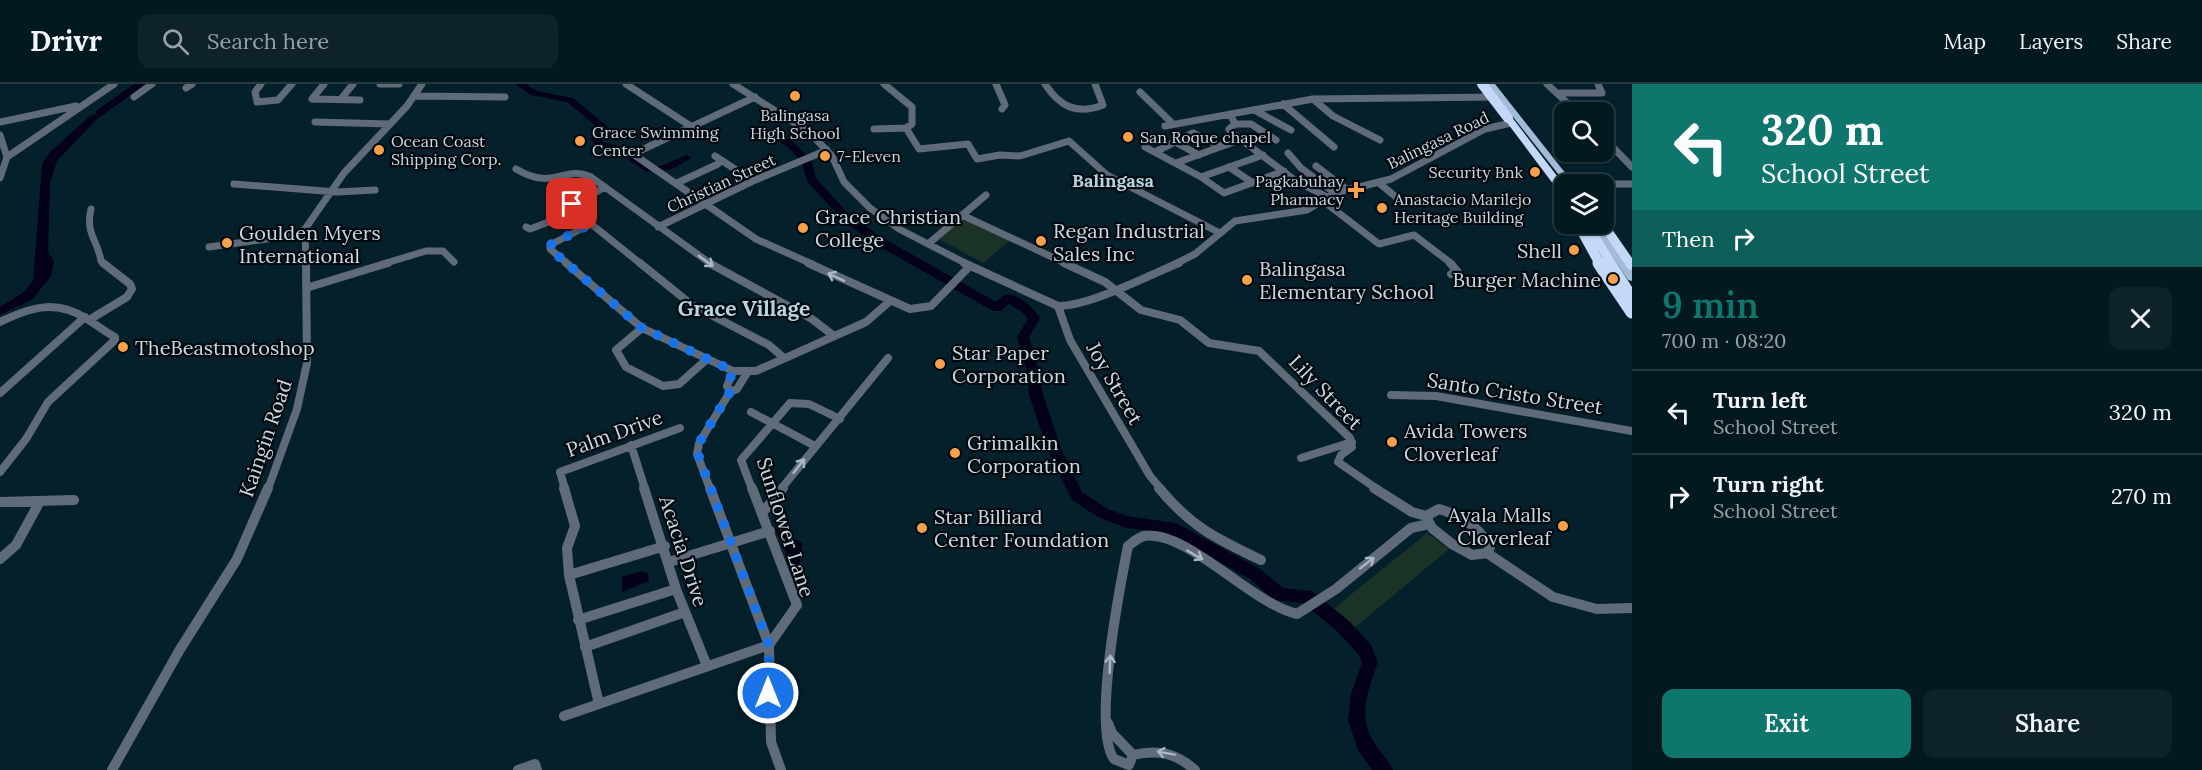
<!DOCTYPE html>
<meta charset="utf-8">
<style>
:root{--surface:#031920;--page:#0d2229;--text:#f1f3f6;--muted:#97a0a5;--line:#24383e;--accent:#0f766e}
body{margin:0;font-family:Lora,serif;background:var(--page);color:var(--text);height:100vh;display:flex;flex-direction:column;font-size:22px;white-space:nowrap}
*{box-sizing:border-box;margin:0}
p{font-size:20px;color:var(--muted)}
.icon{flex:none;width:33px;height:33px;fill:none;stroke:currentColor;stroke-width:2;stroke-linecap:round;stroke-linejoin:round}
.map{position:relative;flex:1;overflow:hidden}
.sheet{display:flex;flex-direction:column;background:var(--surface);width:570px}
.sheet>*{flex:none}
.hud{background:#0f766e;color:#fff;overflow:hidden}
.controls{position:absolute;left:1554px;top:18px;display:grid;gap:12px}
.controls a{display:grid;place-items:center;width:60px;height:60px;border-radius:12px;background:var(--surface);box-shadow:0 2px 4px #0004,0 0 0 2px var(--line);font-size:30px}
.pin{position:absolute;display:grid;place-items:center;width:51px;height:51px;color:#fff;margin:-26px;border-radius:12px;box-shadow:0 3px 9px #0006}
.me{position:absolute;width:66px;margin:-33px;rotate:0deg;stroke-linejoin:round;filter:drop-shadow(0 0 4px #0008)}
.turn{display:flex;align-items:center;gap:21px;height:126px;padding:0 30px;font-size:27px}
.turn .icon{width:78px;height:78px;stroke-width:2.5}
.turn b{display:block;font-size:42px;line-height:51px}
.then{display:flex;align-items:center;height:57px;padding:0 30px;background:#0003;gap:12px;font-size:22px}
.round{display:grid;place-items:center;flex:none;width:63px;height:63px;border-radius:12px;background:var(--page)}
.head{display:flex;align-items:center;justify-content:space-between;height:102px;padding:0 30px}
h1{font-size:36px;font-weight:600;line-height:45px;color:var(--accent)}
.action{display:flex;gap:12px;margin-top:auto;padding:12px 30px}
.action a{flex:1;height:69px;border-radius:12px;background:var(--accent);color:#fff;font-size:24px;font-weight:600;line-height:69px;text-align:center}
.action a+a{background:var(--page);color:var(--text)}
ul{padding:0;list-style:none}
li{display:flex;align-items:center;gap:18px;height:84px;padding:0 30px;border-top:2px solid var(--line)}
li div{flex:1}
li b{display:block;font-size:22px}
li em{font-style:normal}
header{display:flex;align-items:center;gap:36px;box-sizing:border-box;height:84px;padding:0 30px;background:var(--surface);border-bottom:2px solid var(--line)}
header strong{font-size:28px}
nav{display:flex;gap:33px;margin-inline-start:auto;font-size:21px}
.search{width:420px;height:54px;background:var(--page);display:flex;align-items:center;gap:15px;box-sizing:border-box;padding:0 21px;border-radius:12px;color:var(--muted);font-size:22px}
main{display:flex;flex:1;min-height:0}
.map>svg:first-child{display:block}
.green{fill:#1a3326}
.water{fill:#06011a}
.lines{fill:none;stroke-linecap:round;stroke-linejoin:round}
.river{fill:#06011a;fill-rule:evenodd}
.minor-far2{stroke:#606b7a;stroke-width:7}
.minor-far1{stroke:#606b7a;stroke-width:8}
.minor{stroke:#606b7a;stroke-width:10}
.major{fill:#a3bad9;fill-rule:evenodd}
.highway{fill:#c3d9f7;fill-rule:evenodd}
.highway-bridge-far1{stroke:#c3d9f7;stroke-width:10}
.highway-bridge{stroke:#c3d9f7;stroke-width:13}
.oneway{stroke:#aab8c1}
.route{stroke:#1a73e8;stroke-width:10;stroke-dasharray:0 18}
.poi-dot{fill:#f8a14a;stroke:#01090e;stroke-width:2}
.labels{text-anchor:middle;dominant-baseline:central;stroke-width:4.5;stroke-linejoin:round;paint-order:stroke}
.far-poi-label{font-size:16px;fill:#c9d9df;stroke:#01090e;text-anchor:start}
.far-street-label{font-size:16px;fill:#c9d9df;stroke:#01090e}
.far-quarter-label{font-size:18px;font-weight:bold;fill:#b4d5e2;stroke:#01090e}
.poi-label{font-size:20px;fill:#c9d9df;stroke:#01090e;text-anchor:start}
.street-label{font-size:20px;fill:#c9d9df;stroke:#01090e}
.neighbourhood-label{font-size:21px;font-weight:bold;fill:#b4d5e2;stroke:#01090e}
</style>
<header>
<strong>Drivr</strong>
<div class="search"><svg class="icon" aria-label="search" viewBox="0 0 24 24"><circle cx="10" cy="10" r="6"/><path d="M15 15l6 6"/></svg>Search here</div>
<nav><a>Map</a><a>Layers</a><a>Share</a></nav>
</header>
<main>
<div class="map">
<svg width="1632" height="686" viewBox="0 0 1632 686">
<rect width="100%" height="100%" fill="#04212b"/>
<path class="green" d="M964 133 1012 155 983 179 939 155Z
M1427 449 1449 465 1354 544 1332 526Z"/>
<path class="water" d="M134 0H146L97 35 57 77 50 99 48 167 54 178 51 192 32 216 0 231V223L24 208 33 197 42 80 49 69 90 32 96 30V27Z
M774 444 802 459 798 493Z
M642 487 648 489 649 497 622 508V493Z"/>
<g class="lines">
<path class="river" d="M515 0H526L537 7 573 14 608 43 601 55 603 58 626 64 652 83 664 81 687 71 692 74 670 86 646 88 618 68 596 62 591 55 598 44 567 18 531 11Z
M773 46 794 59 811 75 816 94 852 134 890 158 996 218 1004 211C1017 208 1033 223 1040 234L1029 253 1039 287 1043 311 1061 364 1082 408 1108 425 1127 432 1176 439 1260 485 1283 504 1312 507 1350 538 1371 561 1378 579C1369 602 1358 632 1372 655 1378 666 1388 675 1393 686H1372L1358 666 1348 636 1351 610 1362 579 1359 571 1338 548 1303 519 1274 516 1250 495 1168 449 1126 444 1098 433 1072 416 1047 364 1029 311 1027 287 1017 253 1028 235 1021 227 1009 220 1001 227H993L882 164 844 138 807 97 802 78 788 63 771 52 760 54 755 51Z"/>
<path class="minor-far2" d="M261 0 255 8 257 18 278 16 292 0
M380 0H399
M626 0 692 43
M733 0 809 48 832 72 844 98 870 124 899 145 967 180
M884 0 912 23V40L906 44 919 65 968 60 977 75 1000 71 1020 72 1069 57 1107 91 1220 149
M996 0 1005 21 1002 25
M1045 0C1060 23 1077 31 1103 21L1095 0
M1547 0 1577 28
M186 4 192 0
M1140 8 1173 40
M1557 9H1602L1598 0
M414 12 505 13
M134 13 152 0
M312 15 360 16
M312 15 324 0
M341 15 353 0
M1313 15 1333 32 1380 56
M1283 20 1334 63
M1254 26 1291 46
M1230 30 1235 40 1229 45 1231 48 1296 97 1327 113
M0 38 76 22
M315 38 390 40
M1235 40H1251L1276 56
M1165 42 1313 15 1496 13
M874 45 906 44
M0 51 7 73
M1604 54 1632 83
M1175 58 1199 71
M1145 63 1201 93 1224 109 1284 87
M1155 68 1193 49 1220 62
M1288 69 1301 84 1335 109
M633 70 756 155 812 180
M633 70 755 13
M715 72 753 97
M1176 79 1242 55
M1316 82 1346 105
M1229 83 1253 99
M516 85C555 108 563 80 591 93L711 180
M1201 93 1263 71
M0 94 7 73 114 0
M677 99 718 80
M1379 99 1402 118
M234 100 337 108 375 106
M1569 100H1632
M605 103 570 123 641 180
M1322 116 1379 160 1414 151 1452 180
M91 125C85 150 98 156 101 177L105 180
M962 131 1067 180
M526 143 530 145 575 128
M658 143 753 97 827 66
M928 160 986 111
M209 163 304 150
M306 180 305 145 344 89 407 22 422 0
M383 180 426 167H443L454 178
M568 180 550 165V161L589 141
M1175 180 1195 170 1235 137 1307 126 1335 109 1391 95 1485 45 1511 39"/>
<path class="minor-far1" d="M566 179 642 244 733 287H756L866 238 890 217
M640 179 692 221 769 261 784 274
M709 179 812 235 834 252
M808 179 910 225 931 222 970 182
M964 179 1058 222C1090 222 1147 192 1179 179
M1064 179 1105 198 1141 226 1180 236 1209 259 1259 267 1350 354 1352 363 1341 371 1338 378 1377 405
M1450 179 1457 187 1451 190
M306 204 388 179
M1058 222 1070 256 1150 392 1161 405
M89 236 127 213 132 205 130 200 103 179
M0 238C31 223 56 215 87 235 97 241 105 248 115 253V256L48 318 26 355 0 388
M642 244 616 266 626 283 663 302 679 300 706 276
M730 308 727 302 733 287
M0 309 85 233
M1391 311 1436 312 1632 347
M751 328 815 362
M631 361 645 405
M1301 374 1352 358
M268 405 297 325 307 279 306 179
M565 405 560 388 680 344
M710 405 697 370 699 359 730 308 737 305 747 289
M752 405 741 376 790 319 809 320 840 335
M781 405 888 274"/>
<path class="minor" d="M564 404 575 442 567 464 569 491 599 620
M644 404 676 505 707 582
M710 404 769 561 771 658 781 686
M1159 404C1191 443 1217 455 1261 476
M1374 404 1412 428 1426 432
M0 418 74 416
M1439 425C1460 431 1479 443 1490 463L1487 469 1472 471 1452 460 1432 444 1426 432Z
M763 428 783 404
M1487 469 1553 513 1597 525 1632 524
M0 475 16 461 39 419
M669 478 770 447
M569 491 665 462
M578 536 676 505
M585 563 685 528
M564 632 769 561 797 521 752 404
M1108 639 1112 649 1133 671 1129 681 1114 675C1092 645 1120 502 1128 462 1132 459 1139 453 1144 452 1186 445 1252 520 1297 530L1336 505 1411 444 1429 440
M1133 671C1158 665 1176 669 1195 686
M112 686 179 567 237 475 268 404
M518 686 535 680 537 686"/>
<path class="major" d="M1487 0H1495L1574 100H1566Z
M1591 140H1601L1632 186V197L1628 196Z"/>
<path class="highway" d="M1505 32H1511L1564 101V110L1560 109 1505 36Z
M1604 137 1607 138 1632 174V186L1628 185 1598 140H1604Z
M1582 140H1592L1632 203V217L1628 216Z"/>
<path class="highway-bridge-far1" d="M1482 0 1508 34
M1558 98 1564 111
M1578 140 1600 180"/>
<path class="highway-bridge" d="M1599 179 1632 228"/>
</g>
<defs><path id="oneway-shaft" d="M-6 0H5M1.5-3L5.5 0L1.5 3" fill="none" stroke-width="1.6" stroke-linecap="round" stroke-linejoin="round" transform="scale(1.5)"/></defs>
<g class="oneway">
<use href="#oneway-shaft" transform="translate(706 177) rotate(36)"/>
<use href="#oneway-shaft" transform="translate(836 193) rotate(-155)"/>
<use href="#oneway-shaft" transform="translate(799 382) rotate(-52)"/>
<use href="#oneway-shaft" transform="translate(1195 471) rotate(30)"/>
<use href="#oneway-shaft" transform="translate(1367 479) rotate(-38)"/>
<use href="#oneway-shaft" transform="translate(1110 580) rotate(-88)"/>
<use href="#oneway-shaft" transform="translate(1166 669) rotate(-170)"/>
</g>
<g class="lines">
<path class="route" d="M572 120 570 123 589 141 550 161V165L642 244 733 287 727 302 730 308 699 359 698 370 769 561 768 609"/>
</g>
<g class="poi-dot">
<circle cx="795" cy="12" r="6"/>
<circle cx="1128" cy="53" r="6"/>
<circle cx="580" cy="57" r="6"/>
<circle cx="379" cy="66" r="6"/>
<circle cx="825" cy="72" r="6"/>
<circle cx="1535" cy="88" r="6"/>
<path d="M1353 97h6v6h6v6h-6v6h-6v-6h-6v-6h6z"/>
<circle cx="1382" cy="124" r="6"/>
<circle cx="803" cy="144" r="6"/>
<circle cx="1041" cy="157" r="6"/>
<circle cx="227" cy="159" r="6"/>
<circle cx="1574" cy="166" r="6"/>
<circle cx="1613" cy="195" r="6"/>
<circle cx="1247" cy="196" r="6"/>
<circle cx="123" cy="263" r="6"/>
<circle cx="940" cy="280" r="6"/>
<circle cx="1392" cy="358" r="6"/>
<circle cx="955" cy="369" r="6"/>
<circle cx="1563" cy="442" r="6"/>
<circle cx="922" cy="444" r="6"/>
</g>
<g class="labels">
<g class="far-poi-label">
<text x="795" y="31" text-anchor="middle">Balingasa<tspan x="795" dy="18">High School</tspan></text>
<text x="592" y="48">Grace Swimming<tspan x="592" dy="18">Center</tspan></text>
<text x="1140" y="53">San Roque chapel</text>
<text x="391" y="57">Ocean Coast<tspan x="391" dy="18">Shipping Corp.</tspan></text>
<text x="837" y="72">7-Eleven</text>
<text x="1523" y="88" text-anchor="end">Security Bnk</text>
<text x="1344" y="97" text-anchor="end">Pagkabuhay<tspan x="1344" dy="18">Pharmacy</tspan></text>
<text x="1394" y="115">Anastacio Marilejo<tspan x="1394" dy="18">Heritage Building</tspan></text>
</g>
<g class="far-street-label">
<text transform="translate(1438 56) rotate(-26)">Balingasa Road</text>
<text transform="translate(721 99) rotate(-25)">Christian Street</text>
</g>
<g class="far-quarter-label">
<text x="1113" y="96">Balingasa</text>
</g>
<g class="poi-label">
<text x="815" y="132">Grace Christian<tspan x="815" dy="23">College</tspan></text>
<text x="1053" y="146">Regan Industrial<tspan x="1053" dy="23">Sales Inc</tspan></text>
<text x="239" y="148">Goulden Myers<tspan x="239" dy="23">International</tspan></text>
<text x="1562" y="166" text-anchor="end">Shell</text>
<text x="1259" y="184">Balingasa<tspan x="1259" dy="23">Elementary School</tspan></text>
<text x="1601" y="195" text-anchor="end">Burger Machine</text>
<text x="135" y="263">TheBeastmotoshop</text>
<text x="952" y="268">Star Paper<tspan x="952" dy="23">Corporation</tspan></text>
<text x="1404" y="346">Avida Towers<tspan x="1404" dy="23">Cloverleaf</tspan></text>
<text x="967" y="358">Grimalkin<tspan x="967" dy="23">Corporation</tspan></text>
<text x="1551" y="430" text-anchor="end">Ayala Malls<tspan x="1551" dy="23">Cloverleaf</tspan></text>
<text x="934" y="432">Star Billiard<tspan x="934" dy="23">Center Foundation</tspan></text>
</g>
<g class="street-label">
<text transform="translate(1115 299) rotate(60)">Joy Street</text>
<text transform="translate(1326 308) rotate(46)">Lily Street</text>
<text transform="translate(1515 309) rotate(9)">Santo Cristo Street</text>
<text transform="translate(614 349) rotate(-20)">Palm Drive</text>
<text transform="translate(265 354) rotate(-71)">Kaingin Road</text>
<text transform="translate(786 443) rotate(72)">Sunflower Lane</text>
<text transform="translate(684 467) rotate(72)">Acacia Drive</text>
</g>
<g class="neighbourhood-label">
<text x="744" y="224">Grace Village</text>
</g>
</g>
</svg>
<div class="controls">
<a><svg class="icon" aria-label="search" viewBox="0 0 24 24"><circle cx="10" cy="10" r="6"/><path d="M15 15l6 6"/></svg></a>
<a><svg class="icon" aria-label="layers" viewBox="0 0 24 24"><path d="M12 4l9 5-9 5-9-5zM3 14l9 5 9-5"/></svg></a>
</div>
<div class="pin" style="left:572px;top:120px;background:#d93025"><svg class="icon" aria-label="arrive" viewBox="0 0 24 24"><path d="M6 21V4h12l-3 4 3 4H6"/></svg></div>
<svg class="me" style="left:768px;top:609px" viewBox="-20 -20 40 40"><circle r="17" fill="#1a73e8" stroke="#fff" stroke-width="3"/><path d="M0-11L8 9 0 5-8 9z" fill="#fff"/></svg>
</div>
<section class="sheet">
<div class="hud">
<div class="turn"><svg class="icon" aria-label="left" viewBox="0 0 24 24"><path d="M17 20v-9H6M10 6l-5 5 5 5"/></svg><div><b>320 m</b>School Street</div></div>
<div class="then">Then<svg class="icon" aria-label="right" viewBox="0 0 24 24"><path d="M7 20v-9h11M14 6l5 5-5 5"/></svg></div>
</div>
<div class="head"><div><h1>9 min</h1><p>700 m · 08:20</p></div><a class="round"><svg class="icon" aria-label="close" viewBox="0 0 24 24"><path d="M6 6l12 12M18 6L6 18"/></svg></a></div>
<ul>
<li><svg class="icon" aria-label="left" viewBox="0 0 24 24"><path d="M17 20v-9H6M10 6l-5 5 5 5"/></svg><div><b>Turn left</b><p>School Street</p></div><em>320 m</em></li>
<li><svg class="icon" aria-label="right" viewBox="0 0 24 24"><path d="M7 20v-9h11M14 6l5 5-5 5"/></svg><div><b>Turn right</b><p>School Street</p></div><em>270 m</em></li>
</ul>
<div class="action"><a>Exit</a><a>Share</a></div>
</section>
</main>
